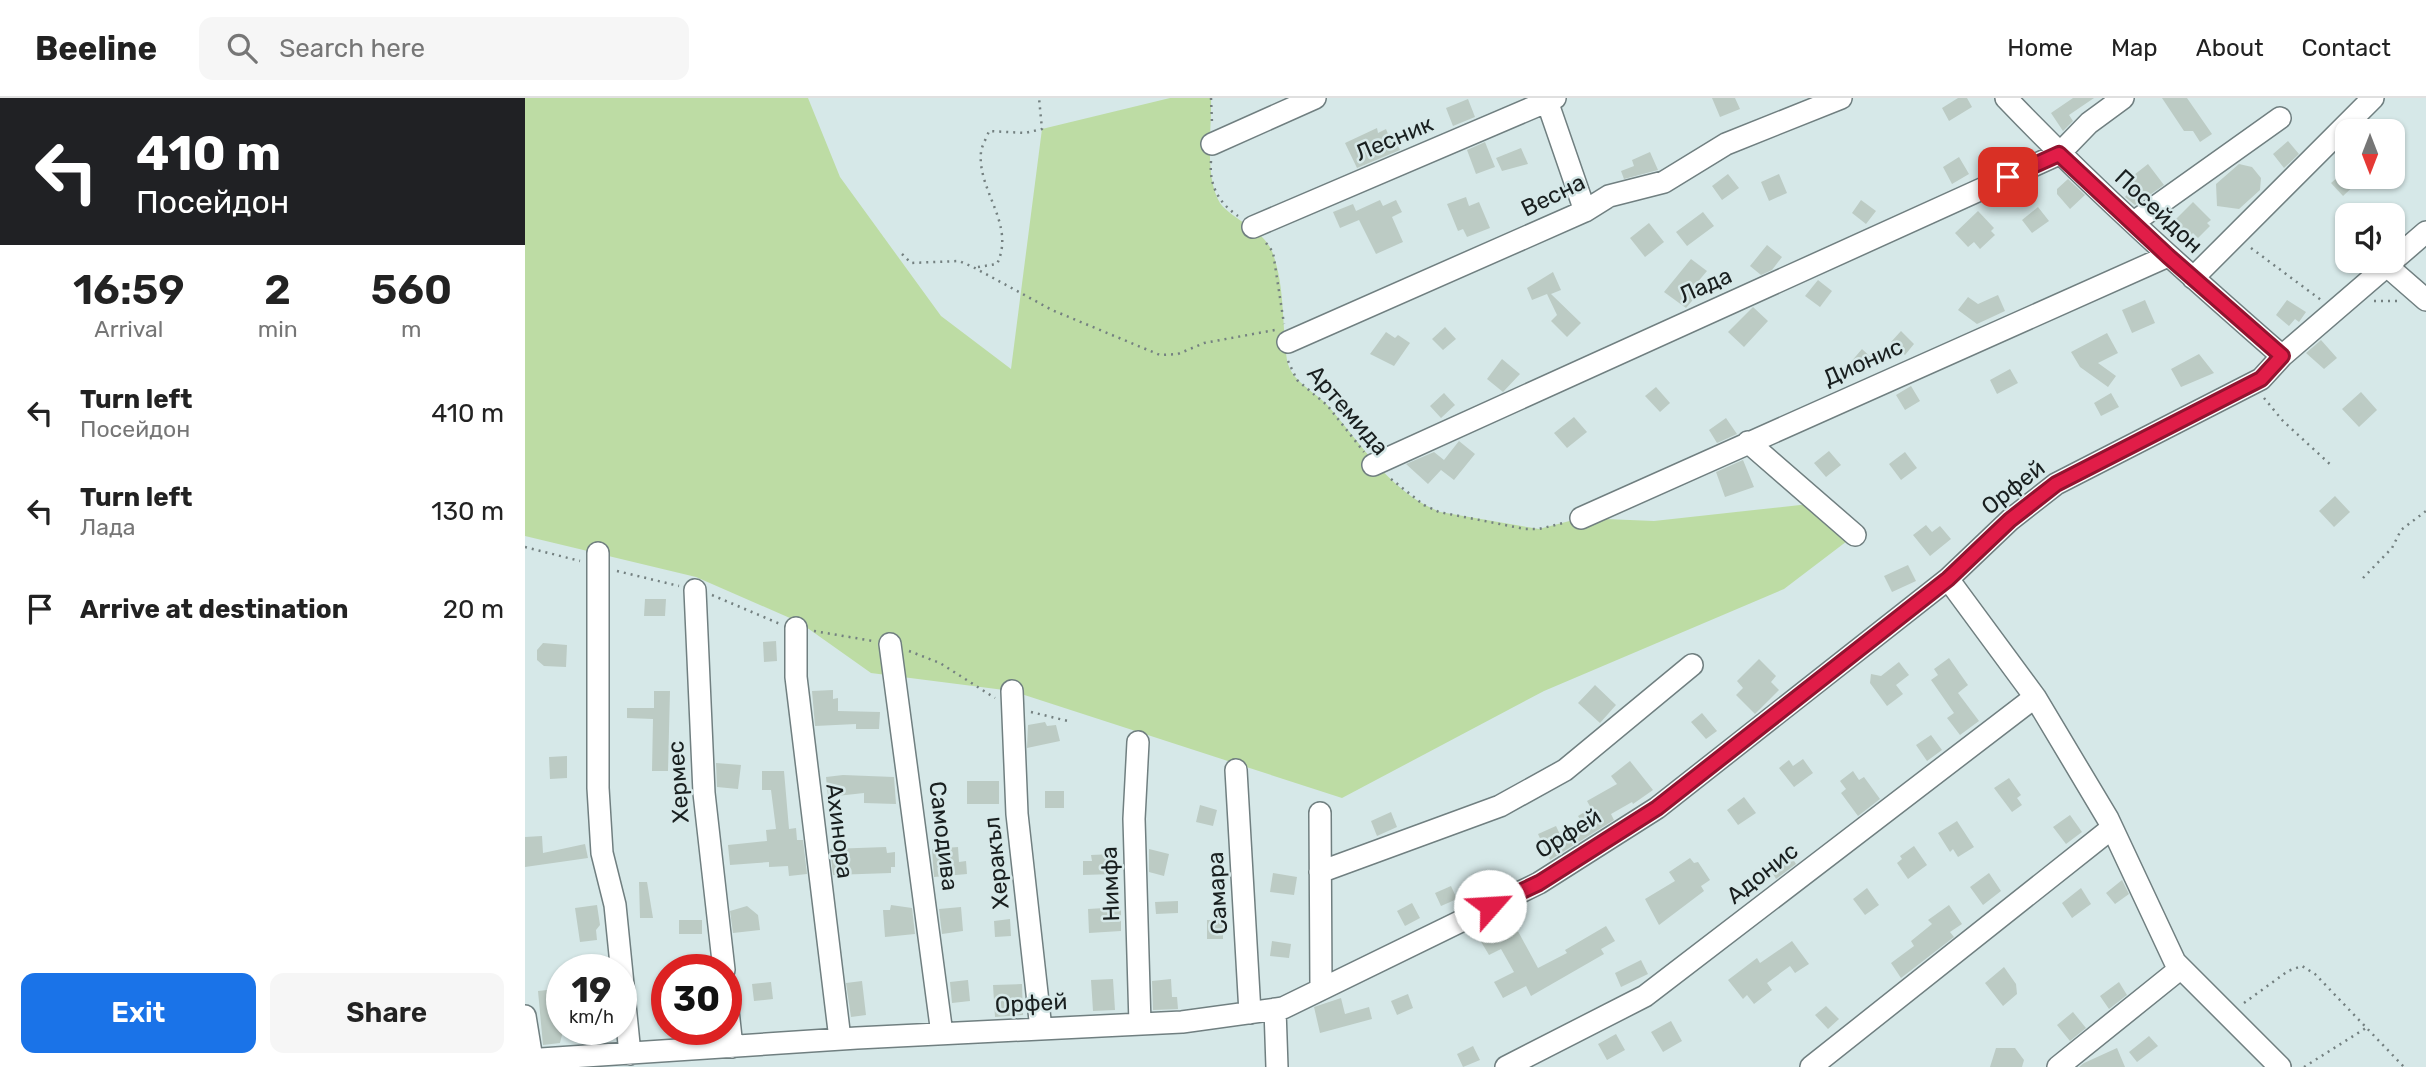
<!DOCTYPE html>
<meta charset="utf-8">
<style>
:root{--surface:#fff;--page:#f6f6f6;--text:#222;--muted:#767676;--line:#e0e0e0;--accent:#1a73e8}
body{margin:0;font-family:Rubik,sans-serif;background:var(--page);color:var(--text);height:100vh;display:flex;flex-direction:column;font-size:26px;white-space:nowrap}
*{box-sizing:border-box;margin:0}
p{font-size:23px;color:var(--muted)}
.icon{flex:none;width:38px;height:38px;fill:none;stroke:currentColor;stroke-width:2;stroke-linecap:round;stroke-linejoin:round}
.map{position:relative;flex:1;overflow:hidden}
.sheet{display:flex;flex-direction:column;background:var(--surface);width:525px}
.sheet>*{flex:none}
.top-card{background:#202124;color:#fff;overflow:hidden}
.needle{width:46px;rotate:180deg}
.tools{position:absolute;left:1810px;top:21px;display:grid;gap:14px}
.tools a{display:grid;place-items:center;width:70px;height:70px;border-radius:14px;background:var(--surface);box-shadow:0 2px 5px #0004;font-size:35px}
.speed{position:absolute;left:21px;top:856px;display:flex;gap:14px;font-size:35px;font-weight:700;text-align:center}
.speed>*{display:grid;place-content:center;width:91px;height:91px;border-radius:50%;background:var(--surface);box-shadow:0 2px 5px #0004;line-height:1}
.speed small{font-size:18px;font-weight:400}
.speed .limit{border:10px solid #d22;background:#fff;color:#111}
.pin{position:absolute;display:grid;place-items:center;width:60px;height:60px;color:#fff;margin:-30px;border-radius:14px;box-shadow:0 4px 10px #0006}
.me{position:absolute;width:77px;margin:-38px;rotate:64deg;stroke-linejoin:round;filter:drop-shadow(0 0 5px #0008)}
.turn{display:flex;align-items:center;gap:24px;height:147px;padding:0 21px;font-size:32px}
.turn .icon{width:91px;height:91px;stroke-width:2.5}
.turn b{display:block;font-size:49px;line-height:60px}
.eta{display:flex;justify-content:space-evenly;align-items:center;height:119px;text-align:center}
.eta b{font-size:42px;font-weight:600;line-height:49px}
.cta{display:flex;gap:14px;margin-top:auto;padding:14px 21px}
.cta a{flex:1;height:80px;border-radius:14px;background:var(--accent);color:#fff;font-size:28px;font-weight:600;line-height:80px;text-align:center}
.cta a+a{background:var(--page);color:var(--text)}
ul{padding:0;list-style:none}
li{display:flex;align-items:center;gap:21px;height:98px;padding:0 21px}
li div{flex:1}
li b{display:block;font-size:26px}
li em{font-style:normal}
header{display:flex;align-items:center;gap:42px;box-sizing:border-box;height:98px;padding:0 35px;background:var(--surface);border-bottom:2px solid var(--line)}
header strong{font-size:33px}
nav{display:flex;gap:38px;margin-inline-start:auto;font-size:24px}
.search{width:490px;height:63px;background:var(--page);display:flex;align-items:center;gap:18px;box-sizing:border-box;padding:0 24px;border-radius:14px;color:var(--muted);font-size:26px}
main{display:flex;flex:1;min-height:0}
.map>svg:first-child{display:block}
.green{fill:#bddca4}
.building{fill:#bccbc4}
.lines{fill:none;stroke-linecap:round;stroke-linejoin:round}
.minor-casing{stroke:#707f80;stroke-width:24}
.path{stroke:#748080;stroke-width:2.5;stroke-dasharray:2 5;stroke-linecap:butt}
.minor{stroke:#fff;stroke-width:21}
.route-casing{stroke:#92132f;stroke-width:18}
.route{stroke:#e11d48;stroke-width:12}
.labels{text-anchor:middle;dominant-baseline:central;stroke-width:5;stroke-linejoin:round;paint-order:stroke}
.street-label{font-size:23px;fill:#191f1f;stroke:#d6e8e8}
</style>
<header>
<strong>Beeline</strong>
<div class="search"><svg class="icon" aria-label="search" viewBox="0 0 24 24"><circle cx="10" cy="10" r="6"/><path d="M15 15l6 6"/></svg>Search here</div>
<nav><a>Home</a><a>Map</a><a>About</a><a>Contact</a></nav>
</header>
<main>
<section class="sheet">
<div class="top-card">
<div class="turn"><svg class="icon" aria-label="left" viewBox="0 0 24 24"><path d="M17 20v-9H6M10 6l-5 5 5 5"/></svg><div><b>410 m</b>Посейдон</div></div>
</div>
<div class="eta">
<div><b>16:59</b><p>Arrival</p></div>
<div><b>2</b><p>min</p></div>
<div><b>560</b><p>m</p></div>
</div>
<ul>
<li><svg class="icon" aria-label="left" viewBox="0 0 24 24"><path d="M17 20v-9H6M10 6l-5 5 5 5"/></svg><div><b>Turn left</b><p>Посейдон</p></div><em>410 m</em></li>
<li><svg class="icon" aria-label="left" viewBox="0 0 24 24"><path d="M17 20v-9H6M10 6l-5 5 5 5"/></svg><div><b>Turn left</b><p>Лада</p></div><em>130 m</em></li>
<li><svg class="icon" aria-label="arrive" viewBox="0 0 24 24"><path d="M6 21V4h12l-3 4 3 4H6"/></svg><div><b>Arrive at destination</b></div><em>20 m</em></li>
</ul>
<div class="cta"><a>Exit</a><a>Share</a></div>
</section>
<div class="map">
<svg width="1901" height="969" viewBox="0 0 1901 969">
<rect width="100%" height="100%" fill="#d6e8e8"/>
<path class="green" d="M0 0H283L315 79 416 218 486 271 517 31 645 0H686C687 30 679 79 695 105 708 123 739 130 748 156 760 189 757 228 762 262 766 284 790 293 804 309 838 348 864 393 915 414L1014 431 1056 420 1129 423 1293 405 1330 437 1259 491 1019 593 817 700 487 593 346 575 274 524 171 479 0 438Z"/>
<path class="building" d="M1187 0H1210L1215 11 1195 19Z
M1433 0H1442L1447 9 1424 23 1417 10Z
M1548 0H1569L1544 17 1548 23 1538 33 1526 15Z
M1637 0H1662L1687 36 1675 44 1668 33H1659Z
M943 1 950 19 928 28 921 10Z
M852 30 853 35 861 31 863 36H868L875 52 832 70 820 45Z
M1763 43 1774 56 1759 70 1748 56Z
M960 44 970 69 951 76 942 52Z
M996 50 1003 66 977 73 971 60Z
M1125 54 1133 72 1099 81 1096 73 1109 68 1107 62Z
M1434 59 1444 76 1427 86 1418 69Z
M1623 66 1639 87 1610 107 1600 99 1606 92 1600 84Z
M1714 66 1727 69 1736 80 1735 92 1714 111 1692 108 1691 86Z
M1821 72 1822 79H1828L1833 84 1818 98 1806 85Z
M1203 76 1214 90 1197 102 1187 88Z
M1254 76 1262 95 1244 103 1236 84Z
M1543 81 1560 97 1545 111 1532 96V91Z
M941 99 944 108 954 104 965 130 942 139 938 131 933 133 922 106Z
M855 102 858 108 871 102 877 114 867 119 878 144 851 156 834 122 815 130 808 114 828 106 831 113Z
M1336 102 1351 113 1341 126 1327 115Z
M1668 104 1686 122 1682 125 1685 128 1673 140 1668 135 1664 139 1649 123Z
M1513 109 1524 123 1507 135 1497 122Z
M1453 113 1469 130 1466 133 1470 137 1455 151 1449 144 1443 149 1430 135Z
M1178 114 1189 128 1162 148 1151 134Z
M1124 125 1139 144 1120 159 1105 140Z
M1242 147 1257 159 1247 172 1236 177 1225 168Z
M1166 161 1182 173 1171 186 1177 191 1161 210 1139 194Z
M1028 174 1036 192 1026 196 1056 225 1042 239 1026 223 1032 217 1022 196 1007 202 1002 190Z
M1293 182 1307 193 1295 209 1280 198Z
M1473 197 1480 213 1452 226 1433 212 1443 199 1453 206Z
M1620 202 1630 225 1607 235 1597 212Z
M1762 202 1781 214 1774 224 1770 221 1764 228 1751 217Z
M1228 209 1243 223 1219 249 1203 234Z
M920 229 931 241 918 252 907 241Z
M1376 233 1389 246 1380 257 1366 244Z
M861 234 870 240 873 237 885 245 869 268 845 256Z
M1582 235 1593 255 1573 265 1591 278 1583 289 1555 269 1546 254Z
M1796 242 1812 260 1799 271 1781 255Z
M1337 251 1349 262 1337 276 1325 265Z
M1674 256 1689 275 1656 289 1646 271Z
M977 261 995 276 978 294 962 281Z
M1485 271 1493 285 1472 296 1465 282Z
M1386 288 1395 303 1380 312 1371 297Z
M1131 289 1145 305 1135 314 1120 298Z
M1836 294 1852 312 1834 329 1817 311Z
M919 295 930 307 916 320 905 308Z
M1586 295 1594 309 1576 318 1569 305Z
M1049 319 1062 334 1042 350 1029 335Z
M1201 320 1212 336 1192 345 1184 332Z
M934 343 950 356 929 382 916 372 903 386 881 366 909 354 919 362Z
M1304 353 1316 367 1301 379 1289 365Z
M1380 354 1392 370 1376 382 1364 366Z
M1218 362 1229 389 1200 399 1191 374Z
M1810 398 1825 414 1809 429 1794 413Z
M1401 427 1407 434 1415 428 1426 441 1405 458 1388 437Z
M1383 467 1391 483 1367 494 1359 478Z
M120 501H141L140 518H119Z
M251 543 252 563 239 564 238 544Z
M18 545 42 547 41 569 19 568 12 562V552Z
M1424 560 1443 587 1433 595 1454 623 1435 637 1422 620 1429 615 1406 582 1413 577 1409 571Z
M1234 561 1251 578 1246 584 1254 592 1230 616 1211 597 1218 590 1212 583Z
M1374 564 1384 577 1371 587 1378 596 1362 608 1345 585 1346 576 1356 578Z
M1070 587 1091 607 1075 625 1053 605Z
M308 592V601L313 600V613L355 614 354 631H331V626L290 628 287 593Z
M129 593H145L143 673H127L128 621 102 620V610H129Z
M1177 615 1192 633 1181 641 1166 624Z
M520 624 522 628 531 627 535 643 502 650 503 627Z
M1406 637 1417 652 1402 663 1391 647Z
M42 658V680L25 681 24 659Z
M1278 661 1288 675 1269 689 1254 670 1264 662 1268 668Z
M1105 663 1128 692 1108 706 1107 704 1086 716 1089 722 1025 762 1013 736 1031 728 1038 743 1060 729 1053 718 1066 710 1062 703 1092 686 1086 678Z
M191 665 216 667 213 691 192 689Z
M237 673H259L264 731 271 730 272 742H278L282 776 264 778 263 768 244 769V764L205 767 203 747 242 743 241 732 251 731 246 692H237Z
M1328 673 1334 682 1339 679 1355 701 1333 718 1316 695 1321 691 1315 683Z
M318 677 369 679 371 706 339 705V695L303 699 301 679Z
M1484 680 1496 697 1492 700 1497 707 1487 714 1469 690Z
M442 683H474V706H442Z
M520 693H539V710H520Z
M1219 699 1231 715 1213 727 1202 712Z
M675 707 692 712 688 728 671 724Z
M866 714 872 729 852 738 846 723Z
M1545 717 1557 734 1541 746 1528 729Z
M1432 723 1449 749 1433 759 1428 751 1425 754 1413 735Z
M17 738 18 755 60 746 63 760 0 769V739Z
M1389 748 1402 767 1383 781 1372 765 1377 761 1375 758Z
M361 749 362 755 370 754V769H366V775L308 777 305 751Z
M433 749 434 764 441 763 442 776 409 779 407 751Z
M624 751 644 756 639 778 624 774Z
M1264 755 1271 766 1251 781 1244 769Z
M588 756 589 776 558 777V763H567L566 757Z
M1165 760 1169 765 1173 764 1185 782 1176 788 1179 793 1134 827 1120 801 1150 783 1144 774Z
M748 775 772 779 769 797 745 794Z
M1464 775 1476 793 1458 807 1445 789Z
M1597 782 1604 796 1590 806 1581 795Z
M114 784H122L128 820H115Z
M926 788 932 801 916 808 910 795Z
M1342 790 1354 807 1340 817 1328 801Z
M1556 790 1566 806 1547 820 1537 805Z
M653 803V815L631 816 630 804Z
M887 805 895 820 880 828 872 813Z
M72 807 75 827 71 832 72 842 55 844 50 810Z
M366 807 387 810 390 836 360 839 358 812H365Z
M1424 807 1437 826 1425 834 1429 839 1376 880 1366 865 1389 848 1386 843 1407 826 1403 822Z
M222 808 233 817 235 832 208 835 205 813Z
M436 809 438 833 417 836 414 811Z
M596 809V833L564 835 563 811Z
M485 821 486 838 470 839 469 823Z
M154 822H177V836H154Z
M682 822H698V841H682Z
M988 824 1013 870 1042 855 1040 852 1081 828 1090 843 1076 851 1079 856 1006 898 1001 888 978 900 969 884 989 874 976 851 964 857 955 842Z
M747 843 766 846 764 860 745 858Z
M1267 843 1284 866 1270 875 1265 868 1242 885 1247 892 1229 906 1222 897 1218 901 1203 882 1232 860 1235 865Z
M1116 862 1123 876 1096 889 1090 875Z
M1479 869 1491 886 1492 896 1478 908 1460 885Z
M588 881 590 912 568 913 566 882Z
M646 881 647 899H652L653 911 628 912 627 883Z
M443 882 445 903 427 905 425 884Z
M337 883 341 917 326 919 321 885Z
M246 884 248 901 229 903 227 886Z
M1594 884 1602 897 1584 911 1575 898Z
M497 886 498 917 470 919 468 887Z
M22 892 27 918H37V937L35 945 18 947 13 893Z
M883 896 888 910 872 917 866 903Z
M816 900 820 916 844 909 847 921 795 935 789 909Z
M1301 908 1314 921 1303 931 1290 917Z
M1548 914 1561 930 1545 943 1532 927Z
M1146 923 1157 943 1138 954 1126 934Z
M1091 936 1100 952 1082 962 1073 946Z
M1624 938 1633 948 1612 964 1604 954Z
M948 948 955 962 938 969 932 956Z
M1471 950H1490L1499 962 1497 969H1465Z
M1592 950 1600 969H1554L1559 965Z"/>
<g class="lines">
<g class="minor-casing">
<path id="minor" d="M1021 0 1060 113
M1481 0C1568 91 1662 175 1757 258
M687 46 790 0
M1609 124 1755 20
M728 129 1030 0
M1862 168 1901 202
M1668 180 1848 0
M763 244 1060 113 1084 98 1139 84 1201 46 1316 0
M1223 344 1330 437
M848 367 1534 56 1564 25 1598 0
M1056 420 1643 158
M73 455V690L77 755 90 807 105 956
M1423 481 1510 599 1583 721 1650 864 1755 969
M170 492 179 695 199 872
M271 530V579L315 941
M365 546 417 936
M487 593 492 716 516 931
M613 644 609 721 615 926
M711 672 725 915
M795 715 796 891
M795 774 975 708 1040 672 1167 567
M201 894 207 949
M750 911 752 969
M0 918 7 961
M0 962 332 940 657 924 758 910 1014 785 1132 710 1423 481 1485 422 1531 386 1736 281 1757 258 1901 134
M981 969 1120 898 1510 599
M1286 969 1587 730
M1533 969 1656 870"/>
</g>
<path class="path" d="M686 0 687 25
M686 63C684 88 694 105 713 118
M741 145 748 154 759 226
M1726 150 1796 202
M377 156 386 165 434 163 448 169 527 212 635 257 653 256 679 245 750 232
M453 169 472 166C491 126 452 93 456 54 457 47 462 39 464 33L500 35 517 31 514 0
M1849 203H1874
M763 263 772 282 802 307 839 354
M1739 300 1758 323 1808 369
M866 381 899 407 914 414 1000 431H1014L1038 425
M0 449 55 463
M92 473 154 488
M1838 480 1867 450 1876 432 1901 413
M187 497 255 526
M289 533 348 543
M384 553 415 565 470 600
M506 614 543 623
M1719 905 1763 873 1777 868 1790 876 1879 969
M1779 969 1841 930"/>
<use href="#minor" class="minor"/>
</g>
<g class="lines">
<g class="route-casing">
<path id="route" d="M965 808 1014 785 1132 710 1423 481 1485 422 1531 386 1736 281 1757 258 1643 158 1534 56 1483 79"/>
</g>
<use href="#route" class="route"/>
</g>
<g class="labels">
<g class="street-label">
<text transform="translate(869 40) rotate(-23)">Лесник</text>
<text transform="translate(1028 97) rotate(-26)">Весна</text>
<text transform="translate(1634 113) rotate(43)">Посейдон</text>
<text transform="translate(1180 187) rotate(-24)">Лада</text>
<text transform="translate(1338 264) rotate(-24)">Дионис</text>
<text transform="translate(823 312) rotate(49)">Артемида</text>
<text transform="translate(1488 389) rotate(-38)">Орфей</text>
<text transform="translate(153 684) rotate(-94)">Хермес</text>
<text transform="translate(315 733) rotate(83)">Ахинора</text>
<text transform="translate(1043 735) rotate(-32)">Орфей</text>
<text transform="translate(419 738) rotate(83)">Самодива</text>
<text transform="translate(471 765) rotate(-96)">Херакъл</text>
<text transform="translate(1237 775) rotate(-38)">Адонис</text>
<text transform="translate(585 786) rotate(-92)">Нимфа</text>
<text transform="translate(692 795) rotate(-93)">Самара</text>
<text transform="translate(506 905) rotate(-3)">Орфей</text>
</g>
</g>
</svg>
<div class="tools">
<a><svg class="needle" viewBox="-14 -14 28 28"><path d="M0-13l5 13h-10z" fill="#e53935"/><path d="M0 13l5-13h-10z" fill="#767676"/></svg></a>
<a><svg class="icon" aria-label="sound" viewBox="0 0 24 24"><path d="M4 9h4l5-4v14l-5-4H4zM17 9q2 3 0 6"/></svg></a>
</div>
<div class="speed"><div>19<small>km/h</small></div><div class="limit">30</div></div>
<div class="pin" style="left:1483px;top:79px;background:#d93025"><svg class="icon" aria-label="arrive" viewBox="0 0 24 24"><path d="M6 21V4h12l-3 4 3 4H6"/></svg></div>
<svg class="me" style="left:965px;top:808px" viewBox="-20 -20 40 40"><circle r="19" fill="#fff"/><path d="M0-13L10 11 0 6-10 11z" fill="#e11d48"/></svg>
</div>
</main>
